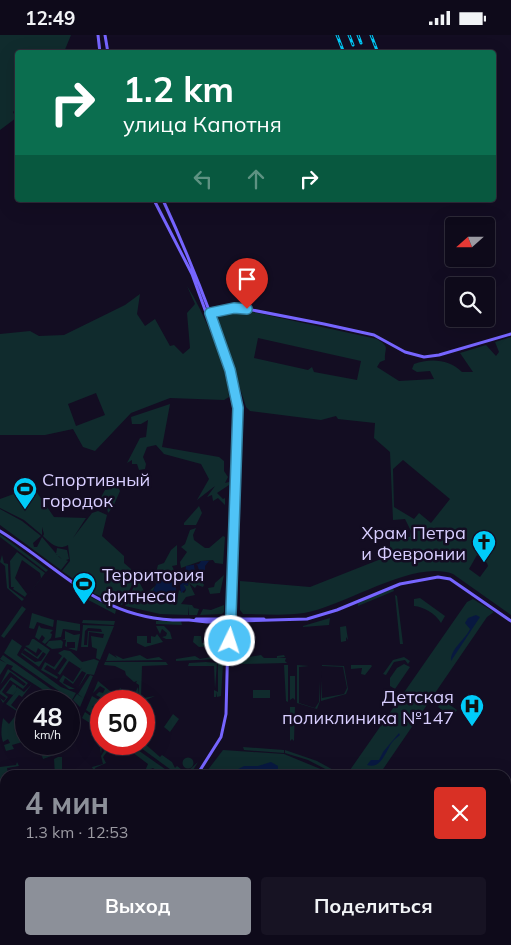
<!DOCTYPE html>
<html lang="ru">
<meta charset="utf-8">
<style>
:root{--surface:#0e0a1a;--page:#171323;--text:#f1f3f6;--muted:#9b9aa2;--line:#2e2b39;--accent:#8c9099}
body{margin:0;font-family:Mulish,sans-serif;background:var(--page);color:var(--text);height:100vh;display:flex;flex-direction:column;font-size:19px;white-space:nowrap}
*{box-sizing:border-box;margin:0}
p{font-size:16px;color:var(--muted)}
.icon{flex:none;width:28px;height:28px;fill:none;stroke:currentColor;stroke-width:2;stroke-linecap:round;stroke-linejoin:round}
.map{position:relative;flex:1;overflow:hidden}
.details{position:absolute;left:0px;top:735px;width:511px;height:175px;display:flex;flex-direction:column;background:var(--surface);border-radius:15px 15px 0 0;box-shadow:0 5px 20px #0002,0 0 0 1px var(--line)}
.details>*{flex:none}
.hud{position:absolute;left:15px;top:15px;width:481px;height:152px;border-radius:5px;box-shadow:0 5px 20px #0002,0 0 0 1px var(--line);background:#0b6e4f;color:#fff;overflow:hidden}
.needle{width:32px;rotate:249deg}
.controls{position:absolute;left:445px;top:182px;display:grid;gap:10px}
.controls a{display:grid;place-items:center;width:50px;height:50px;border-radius:5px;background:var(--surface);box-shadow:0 5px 20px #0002,0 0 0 1px var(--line);font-size:25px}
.speed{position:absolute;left:15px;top:655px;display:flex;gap:10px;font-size:25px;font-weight:700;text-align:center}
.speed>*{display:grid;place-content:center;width:65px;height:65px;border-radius:50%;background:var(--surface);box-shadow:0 5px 20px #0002,0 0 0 1px var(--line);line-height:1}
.speed small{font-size:12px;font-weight:400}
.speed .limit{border:8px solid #d22;background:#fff;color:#111}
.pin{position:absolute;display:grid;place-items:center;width:42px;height:42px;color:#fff;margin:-51px -21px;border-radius:50% 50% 50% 0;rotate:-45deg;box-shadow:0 0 5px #0007}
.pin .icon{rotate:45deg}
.me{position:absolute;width:55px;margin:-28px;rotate:4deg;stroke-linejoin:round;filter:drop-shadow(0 0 4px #0008)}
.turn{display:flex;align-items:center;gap:18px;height:105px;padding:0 25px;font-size:22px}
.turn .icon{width:65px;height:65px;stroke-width:2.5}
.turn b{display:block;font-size:35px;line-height:42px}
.lanes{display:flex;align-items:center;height:48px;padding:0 25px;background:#0003;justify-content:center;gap:25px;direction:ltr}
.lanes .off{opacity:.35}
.round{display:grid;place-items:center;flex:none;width:52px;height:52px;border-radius:5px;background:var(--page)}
.summary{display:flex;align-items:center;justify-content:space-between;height:85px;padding:0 25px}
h1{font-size:30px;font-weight:700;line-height:38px;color:var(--accent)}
.action{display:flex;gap:10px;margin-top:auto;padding:10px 25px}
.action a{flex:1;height:58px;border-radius:5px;background:var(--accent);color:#fff;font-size:20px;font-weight:700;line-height:58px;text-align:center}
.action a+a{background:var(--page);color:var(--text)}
.status{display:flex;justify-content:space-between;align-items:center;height:35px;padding:0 25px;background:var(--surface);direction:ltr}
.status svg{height:14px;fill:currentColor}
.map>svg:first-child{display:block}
.green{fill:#102b2d;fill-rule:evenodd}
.water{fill:#081840}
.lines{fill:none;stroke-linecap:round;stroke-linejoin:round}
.secondary{stroke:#7665ff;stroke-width:3}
.rail-casing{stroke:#00cbf9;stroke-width:3}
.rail{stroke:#130d22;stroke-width:1;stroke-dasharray:4;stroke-linecap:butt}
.route-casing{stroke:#337fa1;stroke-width:12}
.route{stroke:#4fc3f7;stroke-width:9}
.labels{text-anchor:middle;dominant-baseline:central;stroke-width:5;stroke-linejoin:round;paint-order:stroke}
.poi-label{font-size:18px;fill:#d8ceff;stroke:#130d22;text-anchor:start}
</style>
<div class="status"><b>12:49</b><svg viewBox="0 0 49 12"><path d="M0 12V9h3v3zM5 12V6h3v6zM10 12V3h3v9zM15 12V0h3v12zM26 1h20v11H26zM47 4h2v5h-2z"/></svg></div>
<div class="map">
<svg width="511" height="910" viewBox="0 0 511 910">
<rect width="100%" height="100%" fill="#130d22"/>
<path class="green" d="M0 0H71L64 17 18 18 17 72 13 77 16 83 0 95Z
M187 251C203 275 228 334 229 362L224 365 170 363 131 378 95 416 83 412 73 394 45 400H0V299L30 296 39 301 64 300 125 270 140 259 137 279 145 291 155 284 170 311 174 310 183 319 190 313 187 278 195 269ZM96 358 105 380 76 391 68 369Z
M233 276 253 277 377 304C391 313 384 312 385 325L380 327 377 332 399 346 434 344 430 336 417 337 412 334 414 329C430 323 449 324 462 337H473L460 318 486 310 496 321 499 317 495 307 511 302V580L453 539C413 524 346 571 304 578 284 581 263 579 243 579L240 575V546L310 552 386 522 390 517V499H404V502H410L411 496 405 484 393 485 390 417 374 403 375 388 338 384 336 381 321 385 250 376 246 372 218 284 222 277ZM258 303 361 326 357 345 314 337 312 332 308 335 254 323ZM403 425 450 464 431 488 419 478 414 484 394 472 393 434ZM477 520 487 528 488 531 480 542 469 534Z
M170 369 162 412 219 422 224 426V436L228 442 225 448 229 447V450L217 458 223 464 225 463V470L218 463 213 466 212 460 207 462 215 451 197 465 209 444 201 429 164 419 156 410 147 412 143 422 146 429 145 434 139 435 137 429H132V425L127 428 140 403 146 402 148 385 141 389H132L131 382Z
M112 449H116L120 456 113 472 108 478 107 473 101 472 103 468 99 466 105 455 112 454Z
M33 452 54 482 86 483 73 503 92 478 98 476 107 480 102 501 124 521V528L131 534 130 541 138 545 144 556 148 557 155 551 153 556 155 562H170L174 570H176L179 555 184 558 186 555 183 549 188 551 190 541 201 544 204 550 203 552 197 550 195 553 189 548 195 560 186 562 181 569 192 570 194 573 199 574 197 580H189L188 571V580L160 579 125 571 134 551 136 554 133 548 122 570 95 559 62 536 70 526 68 510C58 516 50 508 43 501L44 499 42 492V500L24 485 0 473V464Z
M199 471 202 478 196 490H184V488Z
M0 474 22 486 41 501 33 508 34 512H37L42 502 59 522 62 524 56 519 57 513 67 515 69 524 66 525 68 526 61 535 0 490Z
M196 493 193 500 194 505 205 513H209L223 501 225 502 223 529 215 528 213 525 201 526 181 533 180 527 187 517 181 512 185 509 190 495Z
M0 499 48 535 46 537 0 502Z
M177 510V530L172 531 177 541H162L156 549 154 545 158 530 164 528 171 515Z
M17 517 45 538 26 563 41 543 40 538 22 525 15 543 27 559 25 562 13 554 14 552H11L10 526Z
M2 520 4 528 8 529 9 553 24 564 22 566 7 553 5 531 0 527Z
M224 540 220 558 210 559 208 553 214 552 215 548Z
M393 553 394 556 358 571V568Z
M77 555 116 575 115 579 75 558Z
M395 560 397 561 403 609H400Z
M420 563 445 581 441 588C435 578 424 572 414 571V564Z
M473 564 494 577 487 582 379 740H357L350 735 467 567Z
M224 570V577L222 579 200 580 203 574 211 575Z
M22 571 26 574 4 603 1 601Z
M32 578 54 585 53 592 37 587 34 594 29 593Z
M330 583 329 590 303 592V591Z
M57 585 80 589V596L63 594 61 602 55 603Z
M83 585 115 586 114 590 82 588Z
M156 586H181L182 590 156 589Z
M39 590 41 593 53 595 50 598 52 599 51 603 45 609 42 607 45 603 42 600 39 605 35 602Z
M83 590 114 591 100 625 96 623 97 614 92 612 91 601 103 603 104 599 89 597 88 612H81ZM88 593 101 594 102 597 88 596 87 610H84L85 596Z
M156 591H164L170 597 172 604H166L162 602 166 601 167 598 162 594 160 599Z
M346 591 348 605 346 602V606L341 607 340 592Z
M65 596 74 600 80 599 77 616 68 613H75V607H67V612L65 611 66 605 62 604H65Z
M157 599 163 607 145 612 137 608V601H147V608H151V601L155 602Z
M194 601H201L202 608H206V601H210L215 606 212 607 211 611 199 612 193 607Z
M12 604 22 611 17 620 61 652 76 658 72 665 4 618Z
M32 604H34L50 615 39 632 21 619 25 613 37 622 42 616 38 613 36 618 25 611 29 610ZM24 615 38 624 43 617 46 619 41 626 35 627 22 618Z
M61 605 63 607 62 613 52 614 46 610 49 606Z
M64 615 70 616 82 627 94 624 99 626 94 640 87 639 78 653 86 638 82 636 73 649 65 643 63 648 75 654H69L59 646 63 640 73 647 82 632 81 634 69 626 60 640 56 637 58 638 67 625 64 622 55 635 47 630 44 634 58 642 57 644 41 635 45 627 54 632 62 621 58 618Z
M109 618 117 623 115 620 123 624 140 620 147 624 159 622 163 625 106 626Z
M3 620 68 666H60C42 654 29 646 11 634L13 631 7 629 0 640V625L6 628 0 624Z
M261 620 264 623H277V621L284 620 285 622 277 623H286L285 626 287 628 238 629 240 626 238 624Z
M195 621 200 624 217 621V624L176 626V624Z
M404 622 410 626 408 629 405 625 394 627 386 640 383 639 393 625Z
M105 627H166L168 630 142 631 141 662 144 663 155 661 143 666 134 660 138 652 139 660V650L136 648 137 646 134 647 126 640 125 636 115 631 104 630Z
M206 627 217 628 215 654 214 631H188L189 628Z
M221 627 223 629 221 661 217 662V657L216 662H214V655L218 657V628Z
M404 629 410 632 395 654 390 651V643L397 633Z
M284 630H288V667L286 666Z
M297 630 309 631 299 632V668L315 673 319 667 320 646V666L317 674 297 668Z
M322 630 344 631 348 654 346 659 321 666V645L322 663 344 659 347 653 343 632 322 631 321 644Z
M351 630H371L372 631 365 640 361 639 362 633 351 634Z
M8 634 28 648 23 654 10 645 2 657 8 662 3 668 0 663 4 666 6 663 0 659V656L11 642 24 651 26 649 10 637 0 650Z
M90 640 93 641 80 672 73 665 77 659 83 663 78 659Z
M290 641H295V665L293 663 290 665Z
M98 646 110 656 117 658 120 653 131 660 124 666H108L96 660 99 657 103 658 105 654 100 651 93 658Z
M11 648 16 651V653L17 652 24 657 32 649 22 662 19 660 11 670 26 682 6 669 18 654 13 660 6 658 13 649Z
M253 655H270V663H253Z
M92 661 99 665 92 672 101 678V685L86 675Z
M443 665 457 675 452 682 438 672Z
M290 672H295L294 706 292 704 290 706Z
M85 677 101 688V695L82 683Z
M173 679 179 684 170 697 164 692Z
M16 680 26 687V691L21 696H23L26 706 12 710 14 714 6 716 4 710 10 708 8 704 3 707C0 699 2 690 3 683L9 689Z
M144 708 160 722 162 720 172 727 175 733 177 731 186 738 198 727 190 740H178L137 710Z
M47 709 55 714 57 719 43 724 40 715 42 710Z
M102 709H109L110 711 114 709H131L134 712 131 716 121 709 109 714 103 722 106 728 95 733 96 740 92 732 103 729 101 721 106 713 105 710 102 712 101 719 100 713Z
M243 712 284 715V718L244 715Z
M135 713 172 739 175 740H163L153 733 145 736 148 729 132 717Z
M223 715 284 719 335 740H204Z
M285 715 317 726 337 737 335 739 308 725 285 718Z
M58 722H62V740H55L54 724Z
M182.5 728a5.5 5.5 0 1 1 11 0a5.5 5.5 0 1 1-11 0Z
M17 727 19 731 7 733 8 738H13V740H5V752L0 749V732L16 730Z
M206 905H227L233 910H213Z"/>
<path class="water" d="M201 526H209L205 531V536L199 535 197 529 194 530 195 537 188 542V551L183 549 186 554 181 558 180 550 184 547 186 531 199 529Z
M165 541 174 542 176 547V559L172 563 159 560 157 562 153 556 159 543Z
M476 580 480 582 451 626C450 614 465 605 470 594L465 588 468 583Z
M399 698 400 700C398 702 396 703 394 705 386 713 383 735 367 730L371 725H379L383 717Z
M271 727 278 731V740H272L268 735 255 739 227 740 244 731H258Z"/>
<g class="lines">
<path class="secondary" d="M98 0 100 18
M105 0 108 18
M154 165 192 239 228 338 234 371 226 679 221 702 197 740
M163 165C181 204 197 243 212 283 224 316 236 348 238 384L231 595
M208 278 233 273 247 274 324 289 374 300 405 317 424 322 439 320 511 299
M0 496C66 537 103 588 189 585
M196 584H264
M189 585 207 587 307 584 337 575 400 549 438 542 450 544 511 586
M506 756 511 749
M232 905 239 910
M88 910 89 905
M399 910 402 905"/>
<g class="rail-casing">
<path id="rail" d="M337 0 344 18
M349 0 353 10
M358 0 361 8
M371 0 378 18"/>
</g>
<use href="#rail" class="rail"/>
</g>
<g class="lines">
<g class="route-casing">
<path id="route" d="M230 606 238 373 230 335 210 278 234 273 247 274"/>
</g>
<use href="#route" class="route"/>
</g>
<defs>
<g id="stadium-pin" transform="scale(1.25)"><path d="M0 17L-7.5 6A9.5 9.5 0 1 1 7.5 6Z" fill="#00cbf9" stroke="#130d22"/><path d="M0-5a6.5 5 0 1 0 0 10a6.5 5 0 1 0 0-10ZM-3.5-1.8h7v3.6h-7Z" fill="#111"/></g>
<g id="church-pin" transform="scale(1.25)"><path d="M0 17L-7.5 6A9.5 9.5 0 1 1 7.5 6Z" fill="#00cbf9" stroke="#130d22"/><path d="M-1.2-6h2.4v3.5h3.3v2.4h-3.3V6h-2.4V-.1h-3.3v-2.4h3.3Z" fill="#111"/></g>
<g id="hospital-pin" transform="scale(1.25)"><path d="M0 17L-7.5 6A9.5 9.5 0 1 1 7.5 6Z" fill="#00cbf9" stroke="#130d22"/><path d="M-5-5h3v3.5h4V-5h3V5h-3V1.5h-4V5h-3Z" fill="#111"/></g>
</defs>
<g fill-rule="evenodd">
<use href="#stadium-pin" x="25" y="454"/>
<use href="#church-pin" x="484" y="507"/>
<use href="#stadium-pin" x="84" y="549"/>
<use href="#hospital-pin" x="472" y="671"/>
</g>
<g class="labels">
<g class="poi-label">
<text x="42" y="444">Спортивный<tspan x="42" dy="21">городок</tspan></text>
<text x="466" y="497" text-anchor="end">Храм Петра<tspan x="466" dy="21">и Февронии</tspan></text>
<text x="102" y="539">Территория<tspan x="102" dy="21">фитнеса</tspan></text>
<text x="454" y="661" text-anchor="end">Детская<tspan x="454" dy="21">поликлиника №147</tspan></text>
</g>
</g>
</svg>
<div class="controls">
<a><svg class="needle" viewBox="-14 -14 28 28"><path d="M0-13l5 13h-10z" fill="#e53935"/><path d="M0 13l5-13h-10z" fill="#9b9aa2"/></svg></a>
<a><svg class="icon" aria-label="search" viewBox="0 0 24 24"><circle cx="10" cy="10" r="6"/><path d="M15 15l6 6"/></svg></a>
</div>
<div class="speed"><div>48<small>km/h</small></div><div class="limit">50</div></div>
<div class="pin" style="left:247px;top:274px;background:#d93025"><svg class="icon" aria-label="arrive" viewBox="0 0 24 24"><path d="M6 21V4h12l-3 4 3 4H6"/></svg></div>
<svg class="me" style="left:230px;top:606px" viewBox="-20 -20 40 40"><circle r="17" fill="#4fc3f7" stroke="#fff" stroke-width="3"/><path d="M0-11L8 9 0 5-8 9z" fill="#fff"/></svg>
<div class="hud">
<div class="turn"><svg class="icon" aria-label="right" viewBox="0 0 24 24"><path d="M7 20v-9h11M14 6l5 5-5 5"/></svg><div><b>1.2 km</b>улица Капотня</div></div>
<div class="lanes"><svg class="icon off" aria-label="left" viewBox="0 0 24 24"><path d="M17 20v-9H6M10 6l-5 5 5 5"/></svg><svg class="icon off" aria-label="ahead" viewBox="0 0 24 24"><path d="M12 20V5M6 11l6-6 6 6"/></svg><svg class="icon" aria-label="right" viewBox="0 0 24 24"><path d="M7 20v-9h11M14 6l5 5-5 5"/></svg></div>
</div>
<section class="details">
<div class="summary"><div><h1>4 мин</h1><p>1.3 km · 12:53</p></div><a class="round" style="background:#d93025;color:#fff"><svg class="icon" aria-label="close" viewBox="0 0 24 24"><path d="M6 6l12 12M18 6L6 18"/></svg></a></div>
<div class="action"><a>Выход</a><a>Поделиться</a></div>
</section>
</div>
